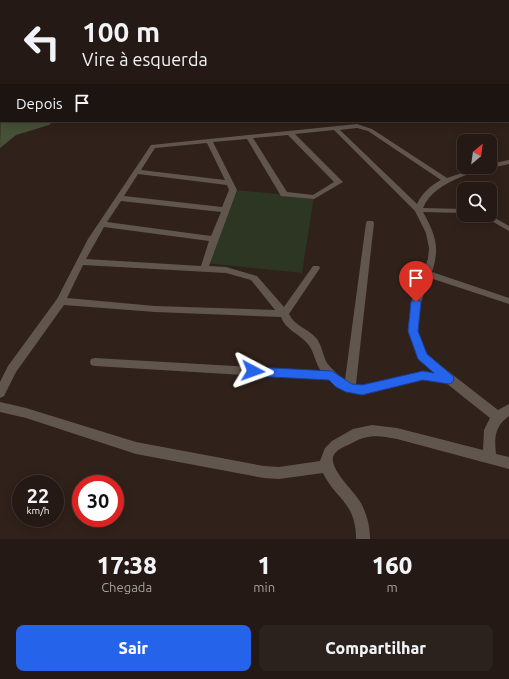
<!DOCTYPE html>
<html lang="pt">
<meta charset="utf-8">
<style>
:root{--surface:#241914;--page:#2c221d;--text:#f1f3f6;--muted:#a3a0a0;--line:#413834;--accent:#2563eb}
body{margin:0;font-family:Ubuntu,sans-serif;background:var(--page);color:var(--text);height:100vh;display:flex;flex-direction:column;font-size:15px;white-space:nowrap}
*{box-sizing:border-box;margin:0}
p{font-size:13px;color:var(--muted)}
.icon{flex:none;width:22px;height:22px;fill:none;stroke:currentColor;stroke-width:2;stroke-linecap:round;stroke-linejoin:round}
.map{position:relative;height:539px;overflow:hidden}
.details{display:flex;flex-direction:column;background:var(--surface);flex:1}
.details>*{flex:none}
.hud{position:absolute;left:0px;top:0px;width:509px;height:122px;box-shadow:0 2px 10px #0003,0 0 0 1px var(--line);background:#241914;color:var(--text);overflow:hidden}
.needle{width:26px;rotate:29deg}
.controls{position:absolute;left:457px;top:134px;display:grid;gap:8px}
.controls a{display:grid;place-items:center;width:40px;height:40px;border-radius:8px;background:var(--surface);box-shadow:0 2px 10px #0003,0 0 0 1px var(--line);font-size:20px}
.speed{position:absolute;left:12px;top:475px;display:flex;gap:8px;font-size:20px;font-weight:700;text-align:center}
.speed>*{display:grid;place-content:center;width:52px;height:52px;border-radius:50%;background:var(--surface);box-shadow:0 2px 10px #0003,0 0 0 1px var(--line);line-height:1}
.speed small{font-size:10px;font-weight:400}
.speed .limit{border:6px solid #d22;background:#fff;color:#111}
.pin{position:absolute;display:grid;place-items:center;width:34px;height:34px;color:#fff;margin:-41px -17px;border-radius:50% 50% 50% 0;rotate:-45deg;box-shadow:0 0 4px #0007}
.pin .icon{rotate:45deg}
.me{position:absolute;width:44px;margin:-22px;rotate:94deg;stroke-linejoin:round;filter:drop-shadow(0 0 3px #0008)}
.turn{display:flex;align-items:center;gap:14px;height:84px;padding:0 16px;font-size:18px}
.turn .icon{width:52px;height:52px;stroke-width:2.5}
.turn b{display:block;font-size:28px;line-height:34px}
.then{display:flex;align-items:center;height:38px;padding:0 16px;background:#0003;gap:8px;font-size:15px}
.eta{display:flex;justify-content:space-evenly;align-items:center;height:68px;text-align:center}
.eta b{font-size:24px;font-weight:800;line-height:28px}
.action{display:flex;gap:8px;margin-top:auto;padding:8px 16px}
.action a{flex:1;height:46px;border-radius:8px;background:var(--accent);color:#fff;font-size:16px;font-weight:800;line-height:46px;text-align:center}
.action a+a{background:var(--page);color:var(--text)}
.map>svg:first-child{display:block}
.green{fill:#2d3622}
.forest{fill:#465138}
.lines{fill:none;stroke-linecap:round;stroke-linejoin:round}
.minor{fill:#61564e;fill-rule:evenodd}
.tertiary{fill:#61564e;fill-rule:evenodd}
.route{fill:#2563eb;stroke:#184099}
</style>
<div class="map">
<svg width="509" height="539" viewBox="0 0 509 539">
<rect width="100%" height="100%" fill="#30211a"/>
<path class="green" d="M233 190 314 197 302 273 205 263Z"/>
<path class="forest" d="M1 103V121H54L49 125 16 135 0 148Z"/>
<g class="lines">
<path class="minor" d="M508 76H509V80H508Z
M508 94H509V98H508Z
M508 111H509V115H508Z
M357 124 372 129 447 178 480 167H490V164L509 160V164C481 170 435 179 423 208L464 209V213L423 212C436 236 440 247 432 272L509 298V304L430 278 421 302 418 331 426 354 498 410 509 404V416C495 426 494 437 496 454L509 457V469L397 439C378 435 367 434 350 444 344 447 335 450 333 457 330 470 355 492 361 503 367 515 370 526 370 539H356C356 502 336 500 323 473L279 479 264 478 136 454 26 418 0 412V402L26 408 136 442 264 466 279 467 320 461 325 448 332 441 353 429 372 425 397 428 483 450 484 430 490 418 446 383 423 380 362 395 346 391 336 386 329 380 95 366 91 365 90 362 91 359 95 358 321 371C315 363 314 350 307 343 298 333 286 330 281 317L155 312 64 305 16 372 4 396 0 398V382L8 366 57 299 88 239 151 145ZM357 128 368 131 441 180C430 186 422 193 417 204L340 130ZM334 130 415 211 426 233 429 248 428 259 411 302 408 331 418 359 434 373C408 370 382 389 356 384L374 223 373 221H367L366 223 345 380C339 376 332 369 327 363 323 356 322 346 317 339 309 329 294 326 289 314L320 268 319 266H313L284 307 257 276 226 267 209 266 237 190 213 142 247 139 281 196 314 199 343 182 295 134ZM288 135 334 182 313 195 287 192 253 138ZM207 143 225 180 141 170 155 148ZM138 174 227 185 229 190 222 207 124 196ZM121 201 221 212 211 236 107 222ZM104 227 209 241 201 266 86 259ZM83 265 226 273 251 280 275 310 155 306 67 298Z
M481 215H490L509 226V231Z"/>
<path class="tertiary" d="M489 0H504L505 1H490Z
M0 44H1V48H0Z"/>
</g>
<path class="route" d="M416 299 421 302 418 331 427 354 453 376 454 379 453 382 449 384 423 380 362 395 346 392 336 387 329 380 253 376 249 374 247 371 249 368 253 367 332 371 352 384 362 385 423 371 434 373 418 359 408 331 411 302Z"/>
</svg>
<div class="controls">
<a><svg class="needle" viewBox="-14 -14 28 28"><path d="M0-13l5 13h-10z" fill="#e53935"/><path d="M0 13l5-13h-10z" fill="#a3a0a0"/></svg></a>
<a><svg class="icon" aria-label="search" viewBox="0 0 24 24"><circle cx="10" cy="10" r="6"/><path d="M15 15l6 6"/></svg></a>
</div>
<div class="speed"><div>22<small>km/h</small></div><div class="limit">30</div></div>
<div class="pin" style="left:416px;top:302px;background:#d93025"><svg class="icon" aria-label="arrive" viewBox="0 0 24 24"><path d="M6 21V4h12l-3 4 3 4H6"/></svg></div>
<svg class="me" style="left:253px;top:371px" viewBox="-20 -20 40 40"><path d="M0-17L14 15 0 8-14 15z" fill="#2563eb" stroke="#fff" stroke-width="4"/></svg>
<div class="hud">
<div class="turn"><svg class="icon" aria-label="left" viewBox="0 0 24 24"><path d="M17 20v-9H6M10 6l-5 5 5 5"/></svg><div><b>100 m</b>Vire à esquerda</div></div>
<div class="then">Depois<svg class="icon" aria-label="arrive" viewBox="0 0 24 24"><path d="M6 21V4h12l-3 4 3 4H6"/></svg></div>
</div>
</div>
<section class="details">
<div class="eta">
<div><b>17:38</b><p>Chegada</p></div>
<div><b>1</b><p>min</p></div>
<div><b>160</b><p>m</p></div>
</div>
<div class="action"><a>Sair</a><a>Compartilhar</a></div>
</section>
